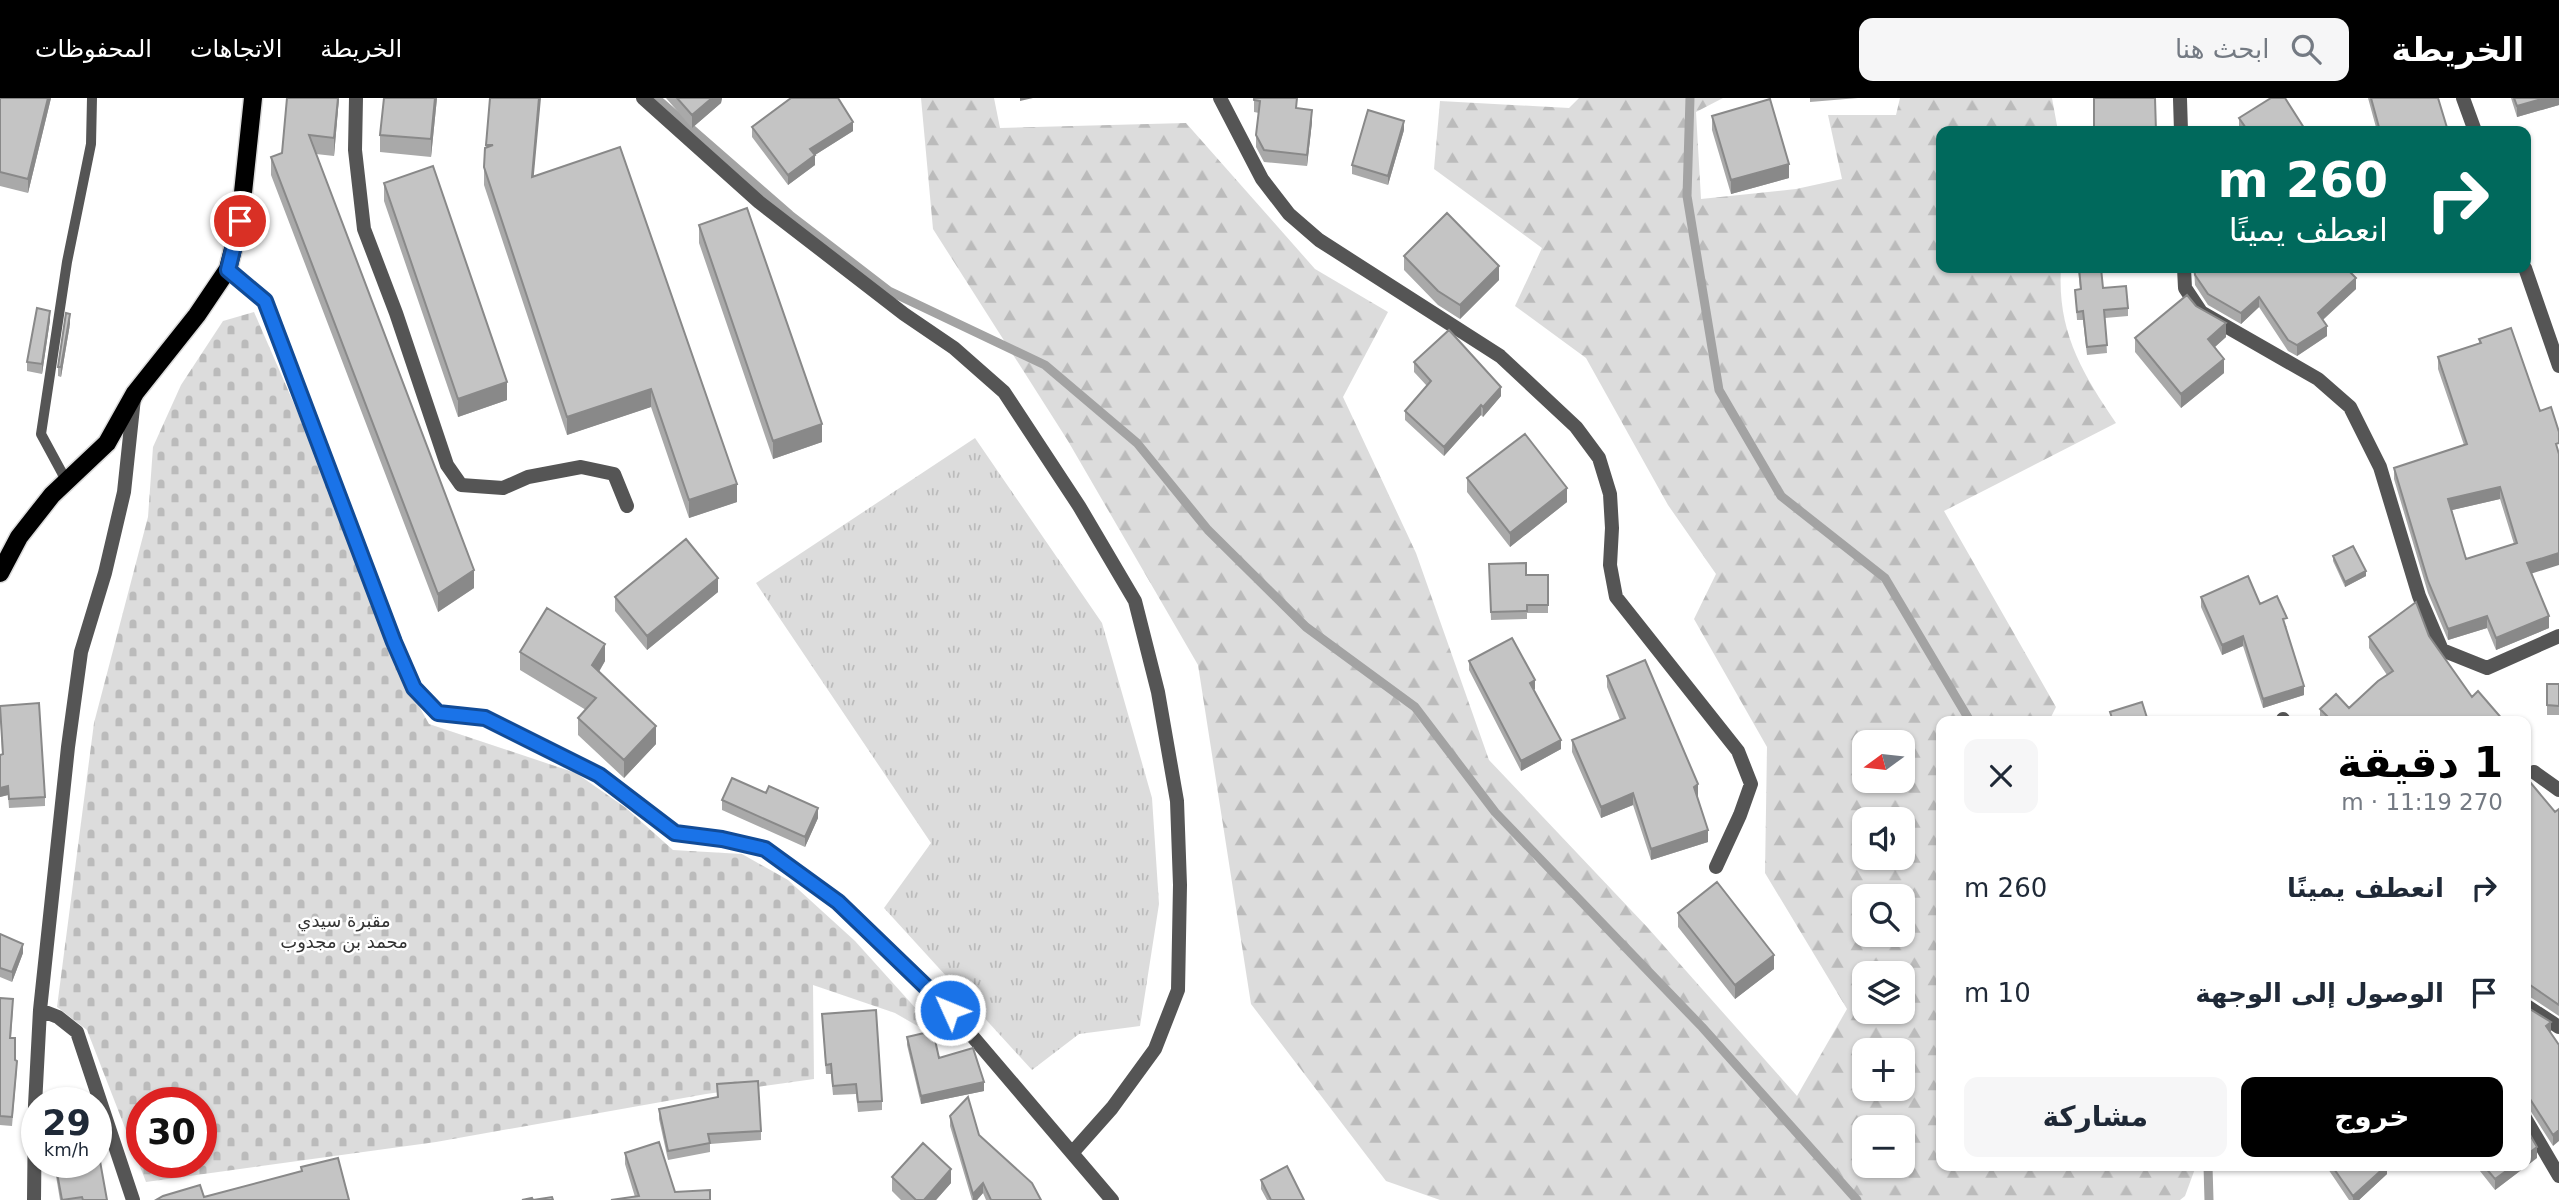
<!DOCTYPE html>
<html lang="ar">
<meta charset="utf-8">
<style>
:root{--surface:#fff;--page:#f6f6f7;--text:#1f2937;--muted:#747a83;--accent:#000}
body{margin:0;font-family:"DejaVu Sans","Noto Sans Arabic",sans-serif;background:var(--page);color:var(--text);direction:rtl;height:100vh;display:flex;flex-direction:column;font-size:26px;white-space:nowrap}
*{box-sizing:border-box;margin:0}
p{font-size:23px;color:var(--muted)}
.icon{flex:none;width:38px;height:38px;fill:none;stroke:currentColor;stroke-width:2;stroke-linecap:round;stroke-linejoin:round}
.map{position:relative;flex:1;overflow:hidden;direction:ltr}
.side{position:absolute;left:1936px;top:618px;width:595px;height:455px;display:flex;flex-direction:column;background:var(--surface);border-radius:14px;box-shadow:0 2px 5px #0004;direction:rtl}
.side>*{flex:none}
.banner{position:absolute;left:1936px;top:28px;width:595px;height:147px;border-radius:14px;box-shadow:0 2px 5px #0004;direction:rtl;background:#00695c;color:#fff;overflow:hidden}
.needle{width:46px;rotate:255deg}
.tools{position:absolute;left:1852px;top:632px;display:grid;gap:14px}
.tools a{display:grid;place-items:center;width:63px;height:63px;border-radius:14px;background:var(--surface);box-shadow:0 2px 5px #0004;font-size:35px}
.speed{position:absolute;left:21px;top:989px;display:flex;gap:14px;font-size:35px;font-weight:700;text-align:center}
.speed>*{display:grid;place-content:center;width:91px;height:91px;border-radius:50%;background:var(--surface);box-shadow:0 2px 5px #0004;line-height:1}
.speed small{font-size:18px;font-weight:400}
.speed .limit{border:10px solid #d22;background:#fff;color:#111}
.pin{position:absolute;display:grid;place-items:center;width:60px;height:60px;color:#fff;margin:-30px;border:4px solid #fff;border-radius:50%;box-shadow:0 2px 7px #0007}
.me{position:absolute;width:77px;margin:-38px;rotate:314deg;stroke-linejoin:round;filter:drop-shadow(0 0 5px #0008)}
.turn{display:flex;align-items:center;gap:24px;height:147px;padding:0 28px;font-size:32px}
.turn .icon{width:91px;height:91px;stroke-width:2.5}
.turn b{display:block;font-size:49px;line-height:60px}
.round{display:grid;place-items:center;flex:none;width:74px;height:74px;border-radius:14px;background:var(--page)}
.headline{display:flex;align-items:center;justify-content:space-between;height:119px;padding:0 28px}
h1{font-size:42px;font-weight:800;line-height:52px;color:var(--accent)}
.action{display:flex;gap:14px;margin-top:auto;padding:14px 28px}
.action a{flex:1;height:80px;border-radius:14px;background:var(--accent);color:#fff;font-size:28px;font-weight:800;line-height:80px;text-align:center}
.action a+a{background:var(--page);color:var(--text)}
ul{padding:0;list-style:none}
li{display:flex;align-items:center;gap:21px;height:105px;padding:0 28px}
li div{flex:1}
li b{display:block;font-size:26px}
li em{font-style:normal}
header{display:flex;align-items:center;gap:42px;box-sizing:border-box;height:98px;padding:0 35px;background:var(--accent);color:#fff}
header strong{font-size:33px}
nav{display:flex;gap:38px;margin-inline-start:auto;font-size:24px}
.search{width:490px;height:63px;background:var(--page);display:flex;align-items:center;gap:18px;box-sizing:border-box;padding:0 24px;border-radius:14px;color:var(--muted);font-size:26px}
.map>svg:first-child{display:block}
.grass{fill:url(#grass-tufts)}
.forest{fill:url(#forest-firs);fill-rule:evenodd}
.cemetery{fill:url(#cemetery-stones);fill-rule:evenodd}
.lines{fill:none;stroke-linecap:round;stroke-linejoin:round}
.stream{stroke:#a3a3a3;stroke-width:9}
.primary-casing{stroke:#dbdbdb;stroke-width:21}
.lane{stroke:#555;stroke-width:10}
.street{stroke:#555;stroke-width:14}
.primary{stroke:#000;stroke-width:18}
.wall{fill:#a9a9a9;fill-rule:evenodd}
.shaded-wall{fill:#898989}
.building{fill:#c4c4c4;stroke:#898989;stroke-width:2;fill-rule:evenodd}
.route-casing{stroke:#114b97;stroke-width:18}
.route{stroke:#1a73e8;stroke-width:12}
.labels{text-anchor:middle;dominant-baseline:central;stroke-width:5;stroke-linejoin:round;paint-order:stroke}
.park-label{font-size:18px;fill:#333;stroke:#fff}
</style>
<header>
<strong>الخريطة</strong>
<div class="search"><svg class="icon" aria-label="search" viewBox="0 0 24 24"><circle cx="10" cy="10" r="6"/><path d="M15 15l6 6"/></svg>ابحث هنا</div>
<nav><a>الخريطة</a><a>الاتجاهات</a><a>المحفوظات</a></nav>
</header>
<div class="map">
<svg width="2559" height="1102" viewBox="0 0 2559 1102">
<defs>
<pattern id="grass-tufts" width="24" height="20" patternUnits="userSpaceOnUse" patternTransform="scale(1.75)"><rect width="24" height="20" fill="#dcdcdc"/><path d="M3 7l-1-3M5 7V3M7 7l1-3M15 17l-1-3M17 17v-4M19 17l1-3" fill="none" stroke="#bbb"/></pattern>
<pattern id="forest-firs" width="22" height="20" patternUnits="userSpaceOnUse" patternTransform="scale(1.75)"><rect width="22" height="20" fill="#dcdcdc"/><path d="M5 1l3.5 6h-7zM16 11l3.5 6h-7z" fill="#bbb"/></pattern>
<pattern id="cemetery-stones" width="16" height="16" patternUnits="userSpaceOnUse" patternTransform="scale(1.75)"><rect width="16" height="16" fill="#dcdcdc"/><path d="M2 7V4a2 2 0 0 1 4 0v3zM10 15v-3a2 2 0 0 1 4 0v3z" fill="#bbb"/></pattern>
</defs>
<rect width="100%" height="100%" fill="#fff"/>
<path class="grass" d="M975 340 1102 525 1152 700 1159 806 1140 928 1079 936 1032 972 884 810 931 745 756 485Z"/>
<path class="forest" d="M921 0H994L1000 30 1186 25 1315 171 1388 214 1343 299 1416 455 1489 662 1648 830 1797 998 1847 911 1765 775 1767 649 1694 521 1716 476 1668 407 1586 260 1515 208 1542 150 1434 71 1440 3 1569 10 1579 0H1723L1696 14 1701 101 1796 91 1842 81 1828 17H1896L1900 0H2052L2058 33H1941V170H2061C2057 233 2082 275 2116 325L1944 413 2056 609 2049 623H1941V1068H2196L2185 1098 2180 1102H1440L1386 1083 1251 906 1198 567 1068 343 933 131ZM1864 644H1902V682H1864ZM1864 721H1902V760H1864ZM1902 798V836H1864V798ZM1864 875H1902V914H1864ZM1902 952V990H1864V952ZM1902 1029V1068H1864V1029Z"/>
<path class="cemetery" d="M254 214 325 377 357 470 404 581 429 626 576 675 626 710 673 752 742 756 788 782 855 843 947 945 895 915 813 887 814 981 706 996 436 1044 146 1084 87 932 57 909 94 625 148 419 153 349 181 287 223 223ZM142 1004H201V1064H142Z"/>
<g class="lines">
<path class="stream" d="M656 0 790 117 889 193 1045 267 1137 345 1208 432 1306 529 1415 609 1495 714 1702 929 1857 1102
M1690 0 1687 98 1719 292 1781 398 1885 480 1970 623
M2208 1068 2209 1102"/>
<g class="primary-casing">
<path id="primary" d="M0 475 19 439 52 397 107 345 135 295 197 217 228 171 240 123 253 0"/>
</g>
<path class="lane" d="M67 384 41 336 67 164 91 46 92 0"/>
<path class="street" d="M356 0 355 52 364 131 396 215 447 367 461 387 503 390 528 379 581 369 614 376 627 408
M643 0 759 104 904 216 954 250 1004 294 1079 408 1135 503 1158 594 1177 703 1180 787 1178 892 1155 951 1112 1010 1072 1055
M1220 0 1262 81 1289 116 1319 142 1500 258 1576 329 1599 360 1610 396 1612 430 1610 467 1616 499 1738 653 1751 686 1740 717 1716 769
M2463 0 2475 33
M2180 1 2181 33
M2184 170 2185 190 2201 214 2318 281 2350 309 2380 369 2419 498 2442 552 2487 570 2559 538
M2525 170 2559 268
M228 171 266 203 395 544 414 590 438 615 485 620 599 677 675 735 722 741 765 751 838 804 950 912 1112 1102
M2283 621 2284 623
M2534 674 2559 692
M2525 907 2559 929
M40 912 58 919 77 934 133 1102
M2525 1020 2559 1078
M34 1102 35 1007 40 912 68 649 81 554 105 475 124 394 134 300"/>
<use href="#primary" class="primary"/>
</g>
<path class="wall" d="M0 0H51L28 95 0 88Z
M339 0 334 58 316 56 474 490 438 514 271 77V59L282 55Z
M384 0H437L431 59 380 54V37Z
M490 0 534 79 737 404 689 420 651 309 567 337 484 87V69Z
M666 0H722L721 5 692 30Z
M1254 0 1297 10 1312 24 1307 68 1264 64 1256 49V37L1259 15 1254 14Z
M1810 0H1858L1810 4Z
M2368 0H2438L2448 33H2377Z
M2511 0H2559V7L2517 19Z
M1712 18 1789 80 1731 96 1712 32Z
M2239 20 2306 33H2242L2239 29Z
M752 29 853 33 815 57V67L788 87 752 39Z
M1404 32 1388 87 1352 76V67Z
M384 85 507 302 458 319 384 103Z
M699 127 822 344 773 361 699 145Z
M1404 158 1499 182 1460 221 1438 207 1404 172Z
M2078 170H2101L2103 190 2128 210V218L2105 220 2107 255 2087 257 2083 222H2077L2075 192 2080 191Z
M2194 170H2346L2356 191 2323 222 2327 238 2297 258 2288 253 2259 209 2241 226 2208 207 2195 187Z
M2196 208 2226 239 2215 249 2224 275 2181 310 2135 254V240Z
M50 222 42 276 27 273V264Z
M70 226 61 279 58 278V269Z
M2479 241 2531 475 2549 530 2496 552 2487 530 2448 542 2428 495 2394 381V370L2464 347 2438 271V259L2479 245ZM2500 401 2514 446 2466 461 2452 412Z
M1414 264 1501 298 1483 319 1481 317 1444 358 1405 322V313L1427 288 1414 274Z
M1467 380 1567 404 1510 449 1467 394Z
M2333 458 2366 478 2345 489 2333 463Z
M1489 466 1526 477H1548V515H1527V521L1491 522Z
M718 494 647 552 615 513V499Z
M2201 499 2260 506 2287 529H2286L2304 597 2263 610 2243 548 2222 557 2201 509Z
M2429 538 2472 599 2504 623H2321L2320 622V611L2349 610 2387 577 2369 550V539Z
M520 554 605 563 599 574 656 646 624 680 578 637V620L586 612 520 572Z
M1469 563 1535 591 1534 592 1561 651 1521 673 1469 572Z
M1607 578 1698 698H1697L1708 744 1651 762 1633 707 1601 720 1572 654V642L1620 622 1607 589Z
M2547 586H2559V617H2547Z
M0 608 45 699V708L9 710 8 697 0 699V657L2 656Z
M2525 678 2555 714 2559 711V918L2530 899H2525Z
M766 695 818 720 805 749 722 712V702Z
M1678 815 1774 871 1735 901 1678 829Z
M0 836 23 855 12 884 0 879Z
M0 900 13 910 11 940 17 971 12 1028 0 1027Z
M2525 908 2551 935 2559 947 2553 1048 2530 1012H2525Z
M822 916 882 1003V1012L858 1014 856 996 833 997 831 976H826Z
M907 939 939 960 984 993 921 1006 907 947Z
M717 986 761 1033V1042L710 1046V1054L668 1062 659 1021V1011L717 999Z
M950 1018 979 1037 1041 1102H986L983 1095 977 1102H972L950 1028Z
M625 1055 675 1094 635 1099 625 1066Z
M2537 1060 2495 1092 2476 1068H2525Z
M55 1064 107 1102H60L55 1072Z
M2326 1068H2387V1076L2359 1102H2349Z
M892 1079 951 1085 936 1102H901L892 1093Z
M1261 1082 1304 1102H1267L1261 1091Z"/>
<path class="shaded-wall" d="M48 0H51L28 95V81Z
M338 0H339L334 58V40Z
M435 0H437L431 59V41Z
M539 0H541L532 97V79Z
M712 0H722L721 5 692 30V17Z
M1020 0H1033L1020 3Z
M2545 0H2559V7L2517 19V8Z
M1312 12V24L1307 68V57Z
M1404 23V32L1388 87V78Z
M853 24V33L815 57V67L788 87V77L810 51Z
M1789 66V80L1731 96V82Z
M1499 168V182L1460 221V207Z
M2356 180V191L2318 226V215Z
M2259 199V209L2241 226V215Z
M50 213V222L42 276V266Z
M70 216V226L61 279V269Z
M2226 225V239L2208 255V241Z
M2327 228V238L2297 258V247Z
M2224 261V275L2181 310V296Z
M507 284V302L458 319V301Z
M1501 289V298L1483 319V309Z
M651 291V309L567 337V319Z
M1481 307V317L1444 358V349Z
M822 326V344L773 361V343Z
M737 386V404L689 420V402Z
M2500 389V401L2448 413V401Z
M1567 390V404L1510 449V435Z
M2559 455V467L2527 477V465Z
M474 472V490L438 514V496Z
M2366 473V478L2345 489V484Z
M718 480V494L647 552V538Z
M2487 518V530L2448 542V531Z
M2549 518V530L2496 552V540Z
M2243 538V548L2222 557V547Z
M605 546V563L592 585V567Z
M1535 582V591L1530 594V585Z
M2304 588V597L2263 610V601Z
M656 628V646L624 680V662Z
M1561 642V651L1521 673V663Z
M1698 686V698L1694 700V689Z
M8 688V697L0 699V690Z
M1633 695V707L1601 720V709Z
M818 710V720L805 749V739Z
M1708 732V744L1651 762V751Z
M23 846V855L12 884V874Z
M1774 857V871L1735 901V887Z
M2551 924V935L2546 928Z
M984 984V993L921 1006V998Z
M2559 1032V1043L2553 1048V1037Z
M2537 1049V1060L2495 1092V1081L2513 1068H2525V1058Z
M2387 1068V1076L2359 1102H2353V1098Z
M951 1071V1085L936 1102H924Z
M983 1085V1095L977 1102H973V1096Z"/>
<path class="building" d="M0 0H48L28 81 0 74Z
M287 0H338L334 40 309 37 474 472 438 496 271 59 282 55Z
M384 0H435L431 41 380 37Z
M490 0H539L532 79 620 49 737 386 689 402 651 291 567 319 484 69 485 50 493 47H486Z
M677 0H712L692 17Z
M791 0H838L853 24 810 51 815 57 788 77 752 29Z
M1254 0H1297L1296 10 1312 12 1307 57 1264 52 1256 37 1260 3 1254 2Z
M2094 0H2155L2156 33H2094Z
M2271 0H2285L2306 33H2248L2239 20Z
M2371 0H2438L2448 33H2378H2380Z
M2514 0H2545L2517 8Z
M1770 1 1789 66 1731 82 1712 18Z
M1368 12 1404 23 1388 78 1352 67Z
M433 68 507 284 458 301 384 85Z
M747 110 822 326 773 343 699 127Z
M1447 115 1499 168 1460 207 1438 193 1404 158Z
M2079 170H2101L2103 190 2126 188 2128 210 2104 212 2107 247 2087 249 2083 213 2077 214 2075 192 2081 191Z
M2194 170H2346L2356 180 2318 215 2327 228 2297 247 2288 242 2259 199 2241 215 2208 196 2195 177Z
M2187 197 2196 208 2226 225 2208 241 2224 261 2181 296 2135 240Z
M37 210 50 213 42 266 27 264Z
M66 215 70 216 61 269H58Z
M2511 230 2540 313 2551 309 2559 334V345L2556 346 2559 356V455L2527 465 2549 518 2496 540 2487 518 2448 531 2428 483 2394 370 2467 346 2438 259 2481 245 2479 241ZM2500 389 2517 445 2466 461 2448 401Z
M1449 232 1501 289 1483 309 1481 307 1444 349 1405 313 1431 283 1414 264Z
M1525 336 1567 390 1510 435 1467 380Z
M686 441 718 480 647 538 615 499Z
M2353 448 2366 473 2345 484 2333 458Z
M1526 465V477H1548V507H1527V513L1491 514 1489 466Z
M2248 478 2260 506 2277 498 2287 520 2283 521 2304 588 2263 601 2243 538 2222 547 2201 499Z
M2416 504 2429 538 2472 599 2478 593 2504 623H2332L2320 611 2336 596 2349 610 2378 583 2393 573 2369 539Z
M547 510 605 546 592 567 656 628 624 662 578 620 596 600 520 554Z
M1512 540 1535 582 1530 585 1561 642 1521 663 1469 563Z
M1645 562 1698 686 1694 689 1708 732 1651 751 1633 695 1601 709 1572 642 1625 620 1607 578Z
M2547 586H2559V608L2547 607Z
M2142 604 2148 623H2113L2110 614Z
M39 605 45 699 9 701 8 688 0 690V657L3 656 0 608Z
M2525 678 2555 714 2559 711V907L2530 887H2525Z
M732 680 766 695 769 688 818 710 805 739 722 702Z
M1717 784 1774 857 1735 887 1678 815Z
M0 836 23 846 12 874 0 870Z
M0 900 13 901 10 940H15V962L17 963 12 1019 0 1018Z
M2525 908 2551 924 2546 928 2559 947V1032L2553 1037 2530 1001H2525Z
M876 912 882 1003 858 1004 856 986 833 988 831 966 826 967 822 916Z
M933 933 939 960 973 950 984 984 921 998 907 939Z
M758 983 761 1033 708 1036 710 1045 668 1053 659 1011 718 999 717 986Z
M968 999 979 1037 1032 1085 1041 1102H991L983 1085 973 1096 950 1018Z
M2525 1028 2537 1049 2525 1058Z
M96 1041 107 1102H83L82 1099 62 1102 55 1064H96Z
M659 1044 675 1094 710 1092V1102H611L639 1098 625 1055Z
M923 1045 951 1071 924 1102H916L892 1079Z
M338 1060 349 1102H156L163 1098 200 1087 204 1099 302 1073 301 1069Z
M1287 1068 1304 1102H1271L1261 1082Z
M2332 1068H2386L2353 1098Z
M2484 1068H2513L2495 1081Z
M552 1099 553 1102H522L532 1100 533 1102Z"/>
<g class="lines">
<g class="route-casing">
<path id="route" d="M240 123 228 172 265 203 394 544 414 590 438 615 485 620 599 677 675 735 722 741 765 751 838 804 950 912"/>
</g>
<use href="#route" class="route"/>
</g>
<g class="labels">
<g class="park-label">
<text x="344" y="822">مقبرة سيدي<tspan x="344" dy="21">محمد بن مجدوب</tspan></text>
</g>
</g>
</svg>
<div class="tools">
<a><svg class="needle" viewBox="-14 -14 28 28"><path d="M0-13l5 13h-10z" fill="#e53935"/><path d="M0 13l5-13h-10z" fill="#747a83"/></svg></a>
<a><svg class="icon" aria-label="sound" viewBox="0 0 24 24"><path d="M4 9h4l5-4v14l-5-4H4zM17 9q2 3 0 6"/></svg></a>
<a><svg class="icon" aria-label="search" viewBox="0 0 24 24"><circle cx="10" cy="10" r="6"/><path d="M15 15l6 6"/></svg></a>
<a><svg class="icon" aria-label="layers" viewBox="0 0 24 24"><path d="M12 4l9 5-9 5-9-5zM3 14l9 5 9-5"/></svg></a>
<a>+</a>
<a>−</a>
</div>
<div class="speed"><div>29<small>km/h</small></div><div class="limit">30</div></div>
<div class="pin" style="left:240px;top:123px;background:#d93025"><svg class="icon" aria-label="arrive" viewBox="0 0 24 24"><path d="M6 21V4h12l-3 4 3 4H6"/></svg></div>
<svg class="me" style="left:950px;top:912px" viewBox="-20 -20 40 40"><circle r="17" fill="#1a73e8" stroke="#fff" stroke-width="3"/><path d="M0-11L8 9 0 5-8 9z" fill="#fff"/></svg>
<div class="banner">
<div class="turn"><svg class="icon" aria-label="right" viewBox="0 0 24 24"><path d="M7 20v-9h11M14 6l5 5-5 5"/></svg><div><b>260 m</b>انعطف يمينًا</div></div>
</div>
<section class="side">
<div class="headline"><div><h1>1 دقيقة</h1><p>270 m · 11:19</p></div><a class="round"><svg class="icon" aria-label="close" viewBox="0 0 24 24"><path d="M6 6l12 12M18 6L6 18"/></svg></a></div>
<ul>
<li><svg class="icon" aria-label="right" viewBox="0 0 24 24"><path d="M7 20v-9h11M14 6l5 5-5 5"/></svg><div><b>انعطف يمينًا</b></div><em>260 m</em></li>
<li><svg class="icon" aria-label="arrive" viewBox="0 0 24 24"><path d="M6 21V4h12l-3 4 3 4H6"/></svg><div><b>الوصول إلى الوجهة</b></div><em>10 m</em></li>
</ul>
<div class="action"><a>خروج</a><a>مشاركة</a></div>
</section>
</div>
